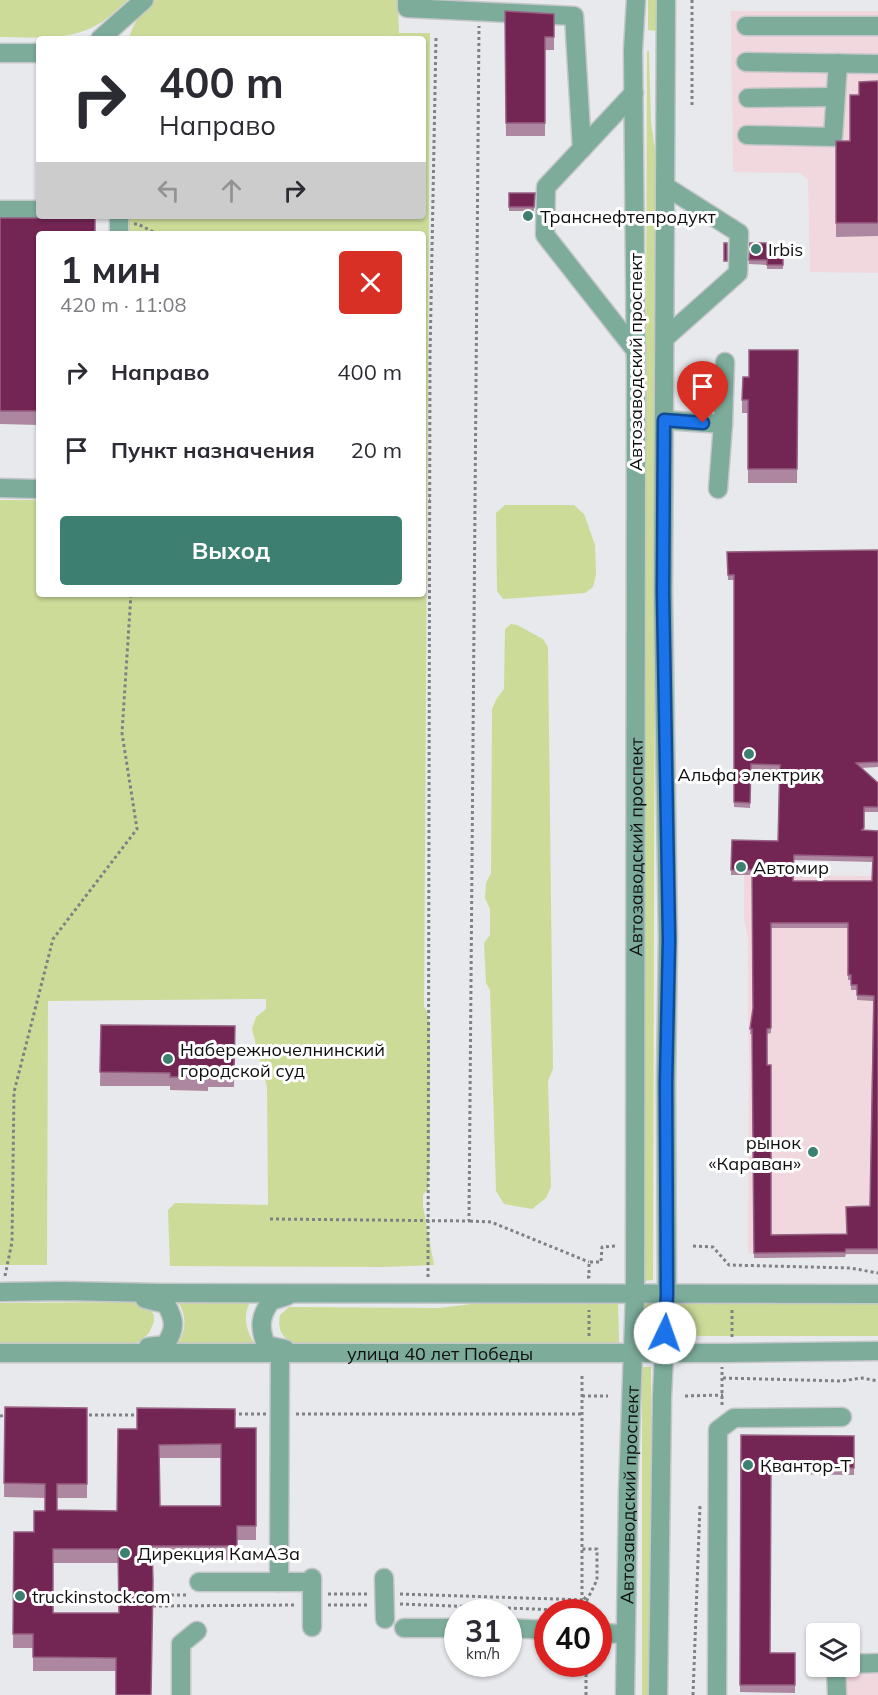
<!DOCTYPE html>
<html lang="ru">
<meta charset="utf-8">
<style>
:root{--surface:#fff;--page:#f2f2f3;--text:#2b2b33;--muted:#7c7c81;--accent:#3d8071}
body{margin:0;font-family:Mulish,sans-serif;background:var(--page);color:var(--text);height:100vh;display:flex;flex-direction:column;font-size:22px;white-space:nowrap}
*{box-sizing:border-box;margin:0}
p{font-size:20px;color:var(--muted)}
.icon{flex:none;width:33px;height:33px;fill:none;stroke:currentColor;stroke-width:2;stroke-linecap:round;stroke-linejoin:round}
.map{position:relative;flex:1;overflow:hidden}
.sheet{position:absolute;left:36px;top:231px;width:390px;height:366px;display:flex;flex-direction:column;background:var(--surface);border-radius:6px;box-shadow:0 2px 4px #0004}
.sheet>*{flex:none}
.top-card{position:absolute;left:36px;top:36px;width:390px;height:183px;border-radius:6px;box-shadow:0 2px 4px #0004;background:#fff;color:var(--text);overflow:hidden}
.tools{position:absolute;left:806px;top:1623px;display:grid;gap:12px}
.tools a{display:grid;place-items:center;width:54px;height:54px;border-radius:6px;background:var(--surface);box-shadow:0 2px 4px #0004;font-size:30px}
.speed{position:absolute;left:444px;top:1599px;display:flex;gap:12px;font-size:30px;font-weight:700;text-align:center}
.speed>*{display:grid;place-content:center;width:78px;height:78px;border-radius:50%;background:var(--surface);box-shadow:0 2px 4px #0004;line-height:1}
.speed small{font-size:15px;font-weight:400}
.speed .limit{border:9px solid #d22;background:#fff;color:#111}
.pin{position:absolute;display:grid;place-items:center;width:51px;height:51px;color:#fff;margin:-62px -26px;border-radius:50% 50% 50% 0;rotate:-45deg;box-shadow:0 0 6px #0007}
.pin .icon{rotate:45deg}
.me{position:absolute;width:66px;margin:-33px;rotate:3deg;stroke-linejoin:round;filter:drop-shadow(0 0 4px #0008)}
.turn{display:flex;align-items:center;gap:21px;height:126px;padding:0 24px;font-size:27px}
.turn .icon{width:78px;height:78px;stroke-width:2.5}
.turn b{display:block;font-size:42px;line-height:51px}
.lanes{display:flex;align-items:center;height:57px;padding:0 24px;background:#0003;justify-content:center;gap:30px;direction:ltr}
.lanes .off{opacity:.35}
.round{display:grid;place-items:center;flex:none;width:63px;height:63px;border-radius:6px;background:var(--page)}
.overview{display:flex;align-items:center;justify-content:space-between;height:102px;padding:0 24px}
h1{font-size:36px;font-weight:700;line-height:45px}
.action{display:flex;gap:12px;margin-top:auto;padding:12px 24px}
.action a{flex:1;height:69px;border-radius:6px;background:var(--accent);color:#fff;font-size:24px;font-weight:700;line-height:69px;text-align:center}
ul{padding:0;list-style:none}
li{display:flex;align-items:center;gap:18px;height:78px;padding:0 24px}
li div{flex:1}
li b{display:block;font-size:22px}
li em{font-style:normal}
.map>svg:first-child{display:block}
.commercial{fill:#f1d7de}
.green{fill:#ccdb98}
.lines{fill:none;stroke-linecap:round;stroke-linejoin:round}
.minor-casing{stroke:#c4c6c9;stroke-width:21}
.path{stroke:#808184;stroke-width:3;stroke-dasharray:3 3;stroke-linecap:butt}
.minor{stroke:#7dac9b;stroke-width:18}
.wall{fill:#ad87a0;fill-rule:evenodd}
.building{fill:#732554;stroke:#966082;stroke-width:1.5;fill-rule:evenodd}
.route-casing{stroke:#114b97;stroke-width:15}
.route{stroke:#1a73e8;stroke-width:10}
.poi-dot{fill:#3d8071;stroke:#fff;stroke-width:2}
.labels{text-anchor:middle;dominant-baseline:central;stroke-width:6;stroke-linejoin:round;paint-order:stroke}
.poi-label{font-size:18px;fill:#0f0f11;stroke:#fff;text-anchor:start}
.street-label{font-size:18px;fill:#0f0f11;stroke:#fff}
</style>
<div class="map">
<svg width="878" height="1695" viewBox="0 0 878 1695">
<rect width="100%" height="100%" fill="#e7e9ec"/>
<path class="commercial" d="M731 11H878V273L810 272 808 180 800 173 733 172Z
M744 875 872 876 878 966V1255L748 1253 749 1051 748 1027V937L744 920Z
M878 1669V1695H843L844 1670Z"/>
<path class="green" d="M0 0H128C119 7 111 16 102 22 72 42 34 37 0 37Z
M155 0H398L399 33H430L424 1007 426 1009 430 1024V1151L428 1189 423 1195V1206L434 1265 385 1267 170 1266 168 1210 175 1203 268 1205 267 1087 252 1029 256 1017 266 1009V999L48 1001 47 1265H0V500H39V594H423V234H128V216H423V39H129C133 22 142 11 155 0Z
M648 0H656V31L648 30Z
M647 51H649L651 122 656 157 653 1280 643 1281Z
M505 505H574L584 514 595 545 596 575 593 587 585 593 503 599 497 591 496 513Z
M511 624 517 625 543 639 548 647 553 1069 548 1081 551 1187 546 1198 532 1209 504 1204 496 1191 490 990 486 983 484 943 490 935V909L485 898 486 883 491 873 492 709 497 698 504 689 505 629Z
M643 1299H652L651 1336H643Z
M177 1300 251 1301C242 1314 246 1332 255 1344L177 1345C187 1330 187 1315 177 1300Z
M618 1300 619 1343 298 1345C283 1340 277 1331 280 1315L289 1307 439 1308 496 1301Z
M677 1300 878 1302V1336H676Z
M137 1302 152 1311 154 1316V1322L149 1333 139 1342 94 1350 0 1349V1303Z
M642 1367H651V1695H642Z"/>
<g class="lines">
<g class="minor-casing">
<g id="minor">
<path d="M407 0V8L574 16 582 149"/>
<path d="M746 26H878"/>
<path d="M100 39 144 0"/>
<path d="M0 53H39"/>
<path d="M746 62 878 64"/>
<path d="M634 93 546 187 545 235 636 351"/>
<path d="M748 98 835 97"/>
<path d="M747 135 833 137 838 63"/>
<path d="M0 210H39"/>
<path d="M119 216V234"/>
<path d="M665 338 738 273 739 233 665 186"/>
<path d="M664 420 723 424 718 489"/>
<path d="M723 424 725 362"/>
<path d="M0 488 39 489"/>
<path d="M0 1292 63 1291 159 1293 878 1294"/>
<path d="M145 1299 166 1304C175 1320 176 1329 165 1345L148 1347"/>
<path d="M285 1349 266 1345C259 1327 260 1316 271 1301L287 1296"/>
<path id="s1" d="M0 1353H727L878 1351"/>
<path d="M312 1578V1627"/>
<path d="M384 1578 385 1619"/>
<path d="M199 1582H312"/>
<path d="M279 1582 280 1353"/>
<path d="M404 1628H458"/>
<path d="M508 1628 548 1630"/>
<path d="M598 1633 625 1634"/>
<path d="M849 1664 878 1663"/>
<path d="M836 1666 837 1695"/>
<path d="M181 1695V1644L197 1631"/>
<path id="s2" d="M625 1695 628 1492 635 1294 636 375 633 50 636 0"/>
<path d="M658 1695 662 1396 667 1295 666 1084 668 939 663 592 666 0"/>
<path d="M717 1695 718 1430 734 1418 842 1417"/>
</g>
</g>
<path class="path" d="M692 0V107
M134 224H138L157 234
M423 500H430
M270 1219 469 1221 479 26
M470 1221 491 1222 589 1262
M693 1246 713 1247 729 1265 850 1268 878 1273
M5 1276 12 1242 14 1092 53 939 137 829 122 733 131 594
M428 1277 430 357 436 37
M587 1277H589V1262H601L602 1247 616 1246
M732 1310V1337
M589 1336V1310
M582 1376V1596L587 1600V1611
M723 1378 841 1381 862 1378 878 1381
M582 1396H608
M685 1396 723 1395
M722 1405V1367
M233 1414H266
M296 1414H583
M83 1415H140
M0 1416 8 1415
M328 1594H369
M400 1594 587 1600 597 1580V1549H582
M153 1595H189
M400 1604 587 1611
M328 1605H369
M153 1606 297 1605
M586 1695V1664
M693 1695 700 1505"/>
<use href="#minor" class="minor"/>
</g>
<path class="wall" d="M505 11 554 14V50H545V136H506Z
M878 81V236L836 237V141H850L859 95Z
M509 193H535L534 211H509Z
M0 218 39 234V425L0 424Z
M750 243 767 246 783 247V269H767V265L749 264Z
M798 350 797 483H748V413H742V400L749 377Z
M878 550V767L861 768 878 783V812H864V830L878 831V1254H846L845 1257 754 1258 752 1034H750L753 1008 752 875H731L732 840 778 841 779 770 751 769 750 808 734 807V580H728L727 552ZM794 860 873 862 872 881H793ZM771 928H848V980H851V990H857V1000L873 1001 870 1206 847 1234 771 1235 767 1034 771 1033Z
M101 1025 235 1026 234 1087H208V1091L170 1090V1086H100Z
M5 1407 87 1408V1498H57V1510L117 1511 118 1429 256 1428V1540H237V1560H152L116 1671H33V1648H13L14 1532H34L45 1511V1498L4 1497ZM160 1458H221V1506H160ZM53 1563H118L119 1613H53Z
M741 1435 854 1436V1475L771 1474 770 1653H795V1693L740 1692Z"/>
<path class="building" d="M505 11 554 14V37H545V123H506Z
M878 81V223H836V141H850V95H859V82Z
M509 193H535L534 207H509Z
M0 218H95V234H39V411H0Z
M724 243H727V261H724Z
M750 243H767V246L783 247V265H767V260H749Z
M749 350H798L797 469H748V400H742L743 377H749Z
M878 550V762L856 763 878 783V807H864V828L862 830 878 831V1249H846L845 1252 754 1253 752 1029H750L753 1008 752 870H731L732 840 778 841 780 765 751 764 750 803 734 802V575H728L727 552ZM794 855 873 857 872 881H793ZM771 923H848V975H851V985H857V995L874 996 870 1206 846 1207 847 1234 771 1235V1065H767V1029L771 1028Z
M101 1025 235 1026 234 1073H208V1077H170V1073L100 1072Z
M5 1407 87 1408V1484H57V1510L117 1511 118 1429H137V1408L235 1409V1428H256V1526H237V1546H152L153 1581 151 1695H116V1658L33 1657V1634H13L14 1532H34V1511H45V1484L4 1483ZM221 1444V1506H160L159 1445ZM53 1549H118L119 1613H53Z
M741 1435 854 1436V1468L771 1467 770 1653H795V1685H740Z"/>
<g class="lines">
<g class="route-casing">
<path id="route" d="M665 1333 667 1295 666 1084 669 939 663 592 664 420 703 423"/>
</g>
<use href="#route" class="route"/>
</g>
<g class="poi-dot">
<circle cx="528" cy="216" r="6"/>
<circle cx="756" cy="249" r="6"/>
<circle cx="749" cy="754" r="6"/>
<circle cx="741" cy="867" r="6"/>
<circle cx="168" cy="1059" r="6"/>
<circle cx="813" cy="1152" r="6"/>
<circle cx="748" cy="1465" r="6"/>
<circle cx="125" cy="1553" r="6"/>
<circle cx="20" cy="1596" r="6"/>
</g>
<g class="labels">
<g class="poi-label">
<text x="540" y="216">Транснефтепродукт</text>
<text x="768" y="249">Irbis</text>
<text x="749" y="774" text-anchor="middle">Альфа электрик</text>
<text x="753" y="867">Автомир</text>
<text x="180" y="1049">Набережночелнинский<tspan x="180" dy="21">городской суд</tspan></text>
<text x="801" y="1142" text-anchor="end">рынок<tspan x="801" dy="21">«Караван»</tspan></text>
<text x="760" y="1465">Квантор-Т</text>
<text x="137" y="1553">Дирекция КамАЗа</text>
<text x="32" y="1596">truckinstock.com</text>
</g>
<g class="street-label">
<text transform="translate(635 362) rotate(-90)">Автозаводский проспект</text>
<text stroke="none"><textPath href="#s2" startOffset="848">Автозаводский проспект</textPath></text>
<text stroke="none"><textPath href="#s1" startOffset="440">улица 40 лет Победы</textPath></text>
<text stroke="none"><textPath href="#s2" startOffset="200">Автозаводский проспект</textPath></text>
</g>
</g>
</svg>
<div class="tools">
<a><svg class="icon" aria-label="layers" viewBox="0 0 24 24"><path d="M12 4l9 5-9 5-9-5zM3 14l9 5 9-5"/></svg></a>
</div>
<div class="speed"><div>31<small>km/h</small></div><div class="limit">40</div></div>
<div class="pin" style="left:703px;top:423px;background:#d93025"><svg class="icon" aria-label="arrive" viewBox="0 0 24 24"><path d="M6 21V4h12l-3 4 3 4H6"/></svg></div>
<svg class="me" style="left:665px;top:1333px" viewBox="-20 -20 40 40"><circle r="19" fill="#fff"/><path d="M0-13L10 11 0 6-10 11z" fill="#1a73e8"/></svg>
<div class="top-card">
<div class="turn"><svg class="icon" aria-label="right" viewBox="0 0 24 24"><path d="M7 20v-9h11M14 6l5 5-5 5"/></svg><div><b>400 m</b>Направо</div></div>
<div class="lanes"><svg class="icon off" aria-label="left" viewBox="0 0 24 24"><path d="M17 20v-9H6M10 6l-5 5 5 5"/></svg><svg class="icon off" aria-label="ahead" viewBox="0 0 24 24"><path d="M12 20V5M6 11l6-6 6 6"/></svg><svg class="icon" aria-label="right" viewBox="0 0 24 24"><path d="M7 20v-9h11M14 6l5 5-5 5"/></svg></div>
</div>
<section class="sheet">
<div class="overview"><div><h1>1 мин</h1><p>420 m · 11:08</p></div><a class="round" style="background:#d93025;color:#fff"><svg class="icon" aria-label="close" viewBox="0 0 24 24"><path d="M6 6l12 12M18 6L6 18"/></svg></a></div>
<ul>
<li><svg class="icon" aria-label="right" viewBox="0 0 24 24"><path d="M7 20v-9h11M14 6l5 5-5 5"/></svg><div><b>Направо</b></div><em>400 m</em></li>
<li><svg class="icon" aria-label="arrive" viewBox="0 0 24 24"><path d="M6 21V4h12l-3 4 3 4H6"/></svg><div><b>Пункт назначения</b></div><em>20 m</em></li>
</ul>
<div class="action"><a>Выход</a></div>
</section>
</div>
